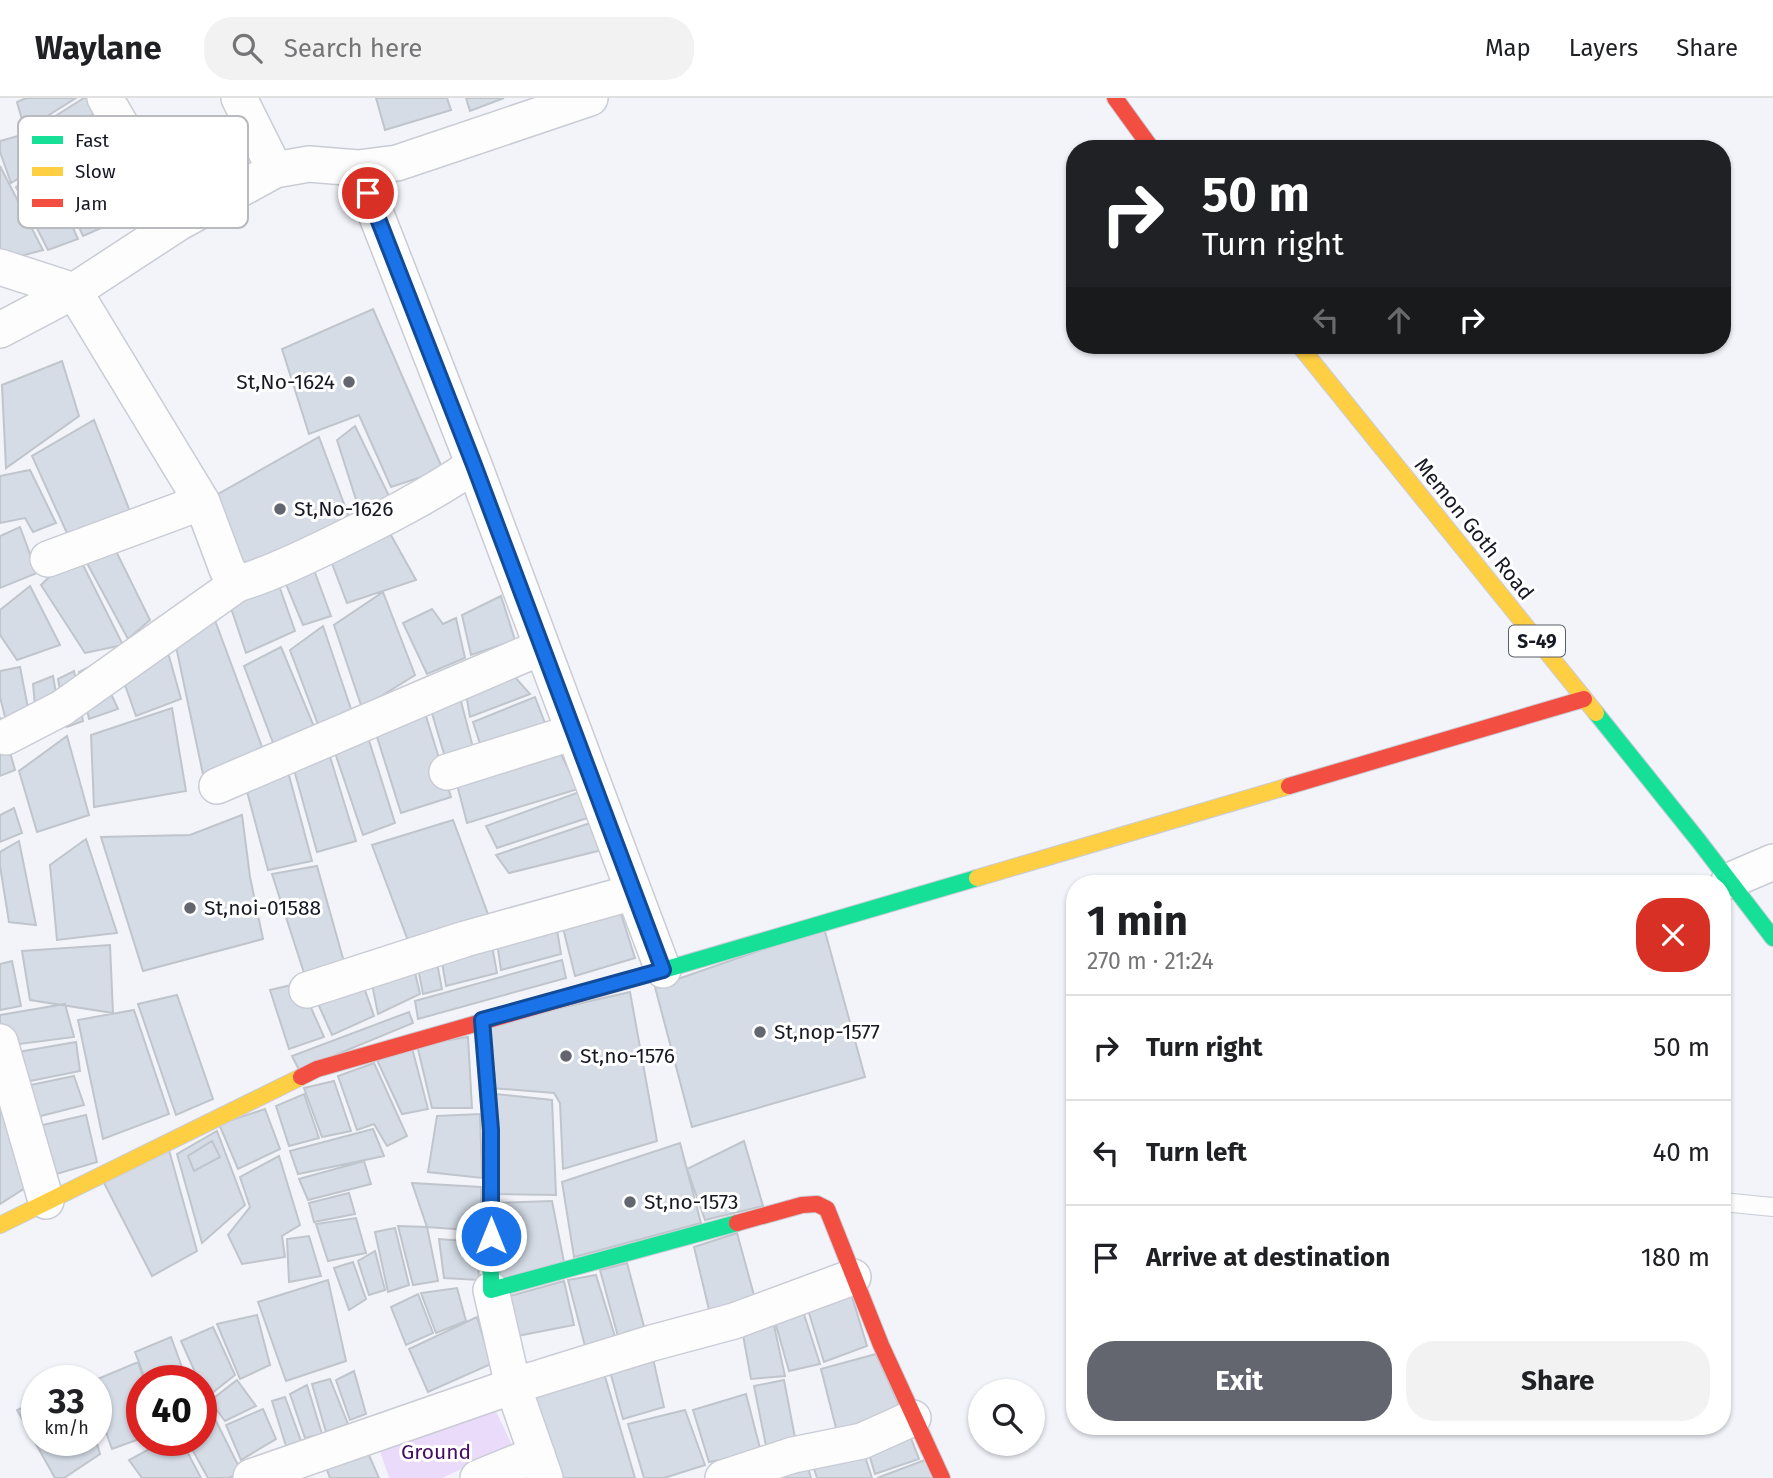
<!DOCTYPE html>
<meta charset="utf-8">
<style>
:root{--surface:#fff;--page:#f2f2f2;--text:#202124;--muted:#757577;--line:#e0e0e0;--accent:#63666f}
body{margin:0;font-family:"Fira Sans",sans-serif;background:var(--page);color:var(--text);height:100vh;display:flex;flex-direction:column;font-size:26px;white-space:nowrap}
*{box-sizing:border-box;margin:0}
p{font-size:23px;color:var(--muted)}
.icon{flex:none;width:38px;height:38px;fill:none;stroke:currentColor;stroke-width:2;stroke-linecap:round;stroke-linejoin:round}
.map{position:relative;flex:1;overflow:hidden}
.side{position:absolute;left:1066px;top:777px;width:665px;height:560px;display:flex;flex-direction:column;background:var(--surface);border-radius:28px;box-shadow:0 2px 5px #0004}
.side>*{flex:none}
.banner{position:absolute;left:1066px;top:42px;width:665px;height:214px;border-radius:28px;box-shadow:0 2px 5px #0004;background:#202124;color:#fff;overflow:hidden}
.fabs{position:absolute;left:968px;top:1281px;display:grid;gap:14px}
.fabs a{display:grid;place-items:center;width:77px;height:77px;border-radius:50%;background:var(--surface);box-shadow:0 2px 5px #0004;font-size:35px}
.speed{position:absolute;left:21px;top:1267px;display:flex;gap:14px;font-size:35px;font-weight:700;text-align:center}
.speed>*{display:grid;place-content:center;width:91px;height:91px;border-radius:50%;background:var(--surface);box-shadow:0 2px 5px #0004;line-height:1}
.speed small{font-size:18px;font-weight:400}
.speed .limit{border:10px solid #d22;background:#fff;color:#111}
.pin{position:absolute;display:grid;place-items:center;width:60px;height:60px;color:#fff;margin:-30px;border:4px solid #fff;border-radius:50%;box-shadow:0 2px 7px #0007}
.me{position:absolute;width:77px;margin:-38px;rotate:0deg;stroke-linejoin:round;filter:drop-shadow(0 0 5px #0008)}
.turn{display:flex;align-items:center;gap:24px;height:147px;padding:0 21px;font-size:32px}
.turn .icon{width:91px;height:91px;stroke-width:2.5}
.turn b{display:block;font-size:49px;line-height:60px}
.lanes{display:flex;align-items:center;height:66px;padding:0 21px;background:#0003;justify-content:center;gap:35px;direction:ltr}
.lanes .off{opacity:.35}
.round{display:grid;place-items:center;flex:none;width:74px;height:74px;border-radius:28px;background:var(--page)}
.overview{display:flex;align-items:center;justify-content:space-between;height:119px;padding:0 21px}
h1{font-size:42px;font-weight:700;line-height:52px}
.button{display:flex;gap:14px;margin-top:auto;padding:14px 21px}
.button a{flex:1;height:80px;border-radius:28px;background:var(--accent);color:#fff;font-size:28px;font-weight:700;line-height:80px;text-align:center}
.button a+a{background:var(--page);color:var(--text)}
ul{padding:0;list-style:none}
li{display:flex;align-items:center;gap:21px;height:105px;padding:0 21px;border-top:2px solid var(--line)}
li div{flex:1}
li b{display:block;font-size:26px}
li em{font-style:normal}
header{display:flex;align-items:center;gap:42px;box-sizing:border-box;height:98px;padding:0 35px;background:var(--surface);border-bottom:2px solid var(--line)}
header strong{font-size:33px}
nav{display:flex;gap:38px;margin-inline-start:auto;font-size:24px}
.search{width:490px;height:63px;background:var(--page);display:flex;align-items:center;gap:18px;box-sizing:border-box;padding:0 24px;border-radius:28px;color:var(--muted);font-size:26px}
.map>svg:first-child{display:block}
.green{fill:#eadbfb}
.building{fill:#d5dce6;stroke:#c0c5cc;stroke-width:2}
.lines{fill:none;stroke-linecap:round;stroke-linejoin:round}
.lane-casing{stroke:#caccd5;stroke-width:20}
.street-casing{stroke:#caccd5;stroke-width:38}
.fast-casing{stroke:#caccd5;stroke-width:18}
.slow-casing{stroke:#caccd5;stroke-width:18}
.jam-casing{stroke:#caccd5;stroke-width:18}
.lane{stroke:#fdfdfe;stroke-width:18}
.street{stroke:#fdfdfe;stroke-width:35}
.fast{stroke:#16e098;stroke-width:16}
.slow{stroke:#ffcf43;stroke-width:16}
.jam{stroke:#f24e42;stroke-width:16}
.route-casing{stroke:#114b97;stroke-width:18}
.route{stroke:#1a73e8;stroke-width:12}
.poi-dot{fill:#63666f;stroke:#fff;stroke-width:2.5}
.labels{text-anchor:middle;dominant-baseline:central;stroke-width:6;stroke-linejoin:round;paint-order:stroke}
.shield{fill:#fff;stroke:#5c5e66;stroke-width:2}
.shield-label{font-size:19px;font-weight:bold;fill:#161924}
.poi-label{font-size:21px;fill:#161924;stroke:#fff;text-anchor:start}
.street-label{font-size:21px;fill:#161924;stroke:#fff}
.park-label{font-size:21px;fill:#430d63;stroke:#fff}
.key{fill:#fff;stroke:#b9babd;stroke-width:2}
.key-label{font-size:19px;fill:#161924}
</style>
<header>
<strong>Waylane</strong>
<div class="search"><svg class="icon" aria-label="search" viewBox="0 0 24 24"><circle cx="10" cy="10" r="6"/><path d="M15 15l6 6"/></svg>Search here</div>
<nav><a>Map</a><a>Layers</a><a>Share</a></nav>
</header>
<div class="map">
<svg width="1773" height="1380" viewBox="0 0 1773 1380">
<rect width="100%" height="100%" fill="#f2f4fa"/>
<path class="green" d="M495 1311 512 1347 442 1380H389L377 1344Z"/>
<path class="building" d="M26 0H76L25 32 17 4Z
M84 0H90L96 14 50 44 41 27Z
M376 0H447L451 12 385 32Z
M466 0H504L470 13Z
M36 33 52 60 11 85 0 54V43Z
M74 65 106 128 83 138 53 73Z
M0 68 43 152 6 162 0 151Z
M45 68 78 141 48 152 16 89Z
M373 211 443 372 391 389 359 317 309 336 282 251Z
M62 263 79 318 6 370 2 287Z
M94 322 133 421 71 444 32 358Z
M355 328 390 400 360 414 337 342Z
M319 339 350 422 237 475 211 400Z
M30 372 56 425 33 434 25 420 0 425V378Z
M20 429 37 475 0 490V438Z
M387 430 416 482 347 505 328 455Z
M109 439 150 522 128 541 82 456Z
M76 453 123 547 85 555 41 487Z
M311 464 331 518 303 527 283 479Z
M277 482 295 533 246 555 229 504Z
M30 488 60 547 17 562 0 537V512Z
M383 494 415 577 362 610 334 527Z
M501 498 515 542 471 557 462 517Z
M432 511 443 526 456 520 465 560 427 576 403 525Z
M213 517 262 649 204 681 174 539Z
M323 528 351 611 319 629 290 552Z
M165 544 181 601 136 618 120 573Z
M281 549 315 631 275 650 244 568Z
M97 565 118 611 89 621 79 574Z
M505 568 530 596 470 619 464 585Z
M20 569 34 641 12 647 0 599V573Z
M74 573 83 623 67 629 58 581Z
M53 578 62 630 38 641 33 586Z
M457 588 476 661 448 669 428 602Z
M535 599 550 638 484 658 473 624Z
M421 602 451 699 401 715 372 623Z
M172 610 186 693 94 709 91 637Z
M0 619 15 672 0 678Z
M366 633 395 725 363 737 332 646Z
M67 638 89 717 37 734 19 673Z
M555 644 578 691 467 725 454 675Z
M327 649 356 743 317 754 293 668Z
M287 670 312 763 268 772 245 686Z
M582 693 590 719 497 750 486 728Z
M14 710 22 735 0 744V717Z
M242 717 250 779 263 841 143 873 101 739 190 737Z
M453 722 489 819 410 848 372 747Z
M593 724 602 752 509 775 496 757Z
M86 741 117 835 57 842 50 767Z
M19 743 36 827 9 824 0 768V754Z
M317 768 346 871 307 884 272 776Z
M617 803 635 860 575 878 561 822Z
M555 820 561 856 501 872 496 838Z
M824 830 865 979 692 1029 655 889Z
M490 837 497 875 446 888 440 852Z
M110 847 113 915 30 902 22 853Z
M435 855 442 891 423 896 416 860Z
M412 861 420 896 378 916 370 876Z
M562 862 566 880 418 921 415 903Z
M12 863 21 908 0 912V866Z
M361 881 374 918 332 937 315 899Z
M300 885 324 939 289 951 270 892Z
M630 894 657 1043 563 1071 560 1005 554 995 491 990 489 926Z
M177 897 213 1001 176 1017 138 906Z
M65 906 74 939 4 948 0 932V917Z
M134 912 169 1016 103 1041 78 922Z
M409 914 413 925 299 972 292 958Z
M468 939 472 1010H432L417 947Z
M76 944 80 973 20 985 12 955Z
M412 950 428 1011 402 1016 377 962Z
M374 965 407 1038 387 1048 374 1026 357 1032 338 978Z
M74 978 84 1007 25 1022 16 990Z
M334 983 351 1033 322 1039 304 990Z
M304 996 319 1040 289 1048 276 1008Z
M495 996 552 1002 556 1097 494 1096Z
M0 1006 25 1090 0 1106Z
M265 1011 280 1051 238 1071 219 1026Z
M480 1016 482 1080 428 1074 437 1018Z
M86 1017 97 1064 46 1079 30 1030Z
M373 1031 384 1058 298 1076 290 1053Z
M217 1033 245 1107 202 1145 177 1056Z
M212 1043 220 1059 194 1073 188 1058Z
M744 1043 763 1108 705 1122 687 1071Z
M680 1045 701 1125 574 1159 562 1084Z
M169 1052 197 1153 152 1178 103 1083Z
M279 1058 300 1127 282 1138 285 1159 242 1166 228 1137 250 1109 240 1079Z
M364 1063 371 1086 308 1102 299 1081Z
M412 1085 481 1089V1133L427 1129Z
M349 1095 355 1116 314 1124 309 1105Z
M552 1103 564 1164 500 1186 496 1105Z
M356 1120 366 1155 328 1163 316 1126Z
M398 1128 427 1129 438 1183 413 1187Z
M395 1130 409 1187 388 1194 375 1134Z
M737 1135 755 1201 711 1220 694 1149Z
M309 1138 321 1178 289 1184 287 1141Z
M439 1141 477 1144 479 1182 444 1180Z
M375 1153 385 1192 369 1197 358 1163Z
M353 1164 366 1201 349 1212 334 1170Z
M627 1165 646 1236 620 1246 600 1172Z
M596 1177 617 1245 586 1252 568 1182Z
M328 1182 346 1263 286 1283 258 1204Z
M564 1183 574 1227 517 1238 510 1198Z
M849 1189 867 1248 824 1264 805 1202Z
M457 1190 466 1223 436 1235 421 1195Z
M418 1196 433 1235 406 1247 391 1209Z
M801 1207 820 1266 789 1273 772 1213Z
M257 1217 270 1267 240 1281 217 1226Z
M772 1218 785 1278 751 1281 741 1226Z
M477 1219 491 1266 428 1294 409 1251Z
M213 1229 235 1277 207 1299 201 1283H199L181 1243Z
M171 1239 187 1283H146L135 1254Z
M651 1252 664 1309 623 1321 607 1262Z
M876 1256 904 1318 837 1334 821 1271Z
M138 1264 144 1283H142V1340L112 1351 96 1306V1283H93Z
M603 1272 635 1380H556L527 1295Z
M354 1273 366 1316 350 1322 336 1282Z
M330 1281 348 1326 326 1334 312 1286Z
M237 1282 256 1308 225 1323 210 1303Z
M784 1282 796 1345 767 1353 754 1288Z
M307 1287 322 1336 305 1340 290 1296Z
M746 1296 761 1354 709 1364 693 1312Z
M285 1299 301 1343 286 1348 272 1303Z
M37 1304V1342H96L100 1356 64 1380H55L17 1312Z
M263 1311 276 1341 241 1362 226 1327Z
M685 1312 705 1367 664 1380H644L628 1326Z
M214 1319 241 1373 229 1380H208L187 1342H201V1327Z
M907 1330 919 1361 875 1376 866 1346Z
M166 1342H181L201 1380H142L129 1362Z
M364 1346 379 1380H330L324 1364Z
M862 1349 872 1380H817L810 1358Z
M804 1357 811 1380H776Z
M925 1362 936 1380H877Z"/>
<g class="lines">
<g class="lane-casing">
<path id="lane" d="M1722 1104 1773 1109"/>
</g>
<g class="street-casing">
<path id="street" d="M105 0 178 125
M239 0 275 72
M358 70 474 367 663 872
M0 169 74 193 178 125 275 72 309 66 358 70 397 65 590 0
M0 232 74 193 202 404 227 471 237 486C270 476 301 461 332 446 381 422 429 398 474 367
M48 461 202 404
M6 639 62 610 237 486
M447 674 574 634
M217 688 542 549
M1729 783 1773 764
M307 892 465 841 634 794
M0 944 46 1103
M251 1379 513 1288 491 1192
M478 1380 537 1356
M545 1380 513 1288 652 1245 734 1223 853 1179
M723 1380 793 1357 862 1343 913 1320"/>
</g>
<g class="fast-casing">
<path id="fast" d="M1596 615 1698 742 1773 840
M660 873 977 780
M482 922 491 1032V1192L737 1125"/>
</g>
<g class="slow-casing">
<path id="slow" d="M1299 247 1596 615
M977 780 1289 688
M0 1127 301 979"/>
</g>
<g class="jam-casing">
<path id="jam" d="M1115 0 1152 51
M1289 688 1584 601
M301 979 317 971 660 873
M737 1125 802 1107 817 1106 827 1111 881 1247 942 1380"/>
</g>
<use href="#lane" class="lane"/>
<use href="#street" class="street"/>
<use href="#fast" class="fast"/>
<use href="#slow" class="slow"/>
<use href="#jam" class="jam"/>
</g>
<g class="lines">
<g class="route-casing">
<path id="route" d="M368 95 474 367 663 872 482 922 491 1032V1138"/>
</g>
<use href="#route" class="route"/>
</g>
<g class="poi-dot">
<circle cx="349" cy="284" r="7"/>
<circle cx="280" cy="411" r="7"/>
<circle cx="190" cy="810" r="7"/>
<circle cx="760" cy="934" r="7"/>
<circle cx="566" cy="958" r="7"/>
<circle cx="630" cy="1104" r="7"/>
</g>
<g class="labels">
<rect class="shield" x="1509" y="527.5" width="56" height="31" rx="5"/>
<g class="shield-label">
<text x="1537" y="543">S-49</text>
</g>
<g class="poi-label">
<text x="335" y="284" text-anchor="end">St,No-1624</text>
<text x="294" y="411">St,No-1626</text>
<text x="204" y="810">St,noi-01588</text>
<text x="774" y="934">St,nop-1577</text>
<text x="580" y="958">St,no-1576</text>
<text x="644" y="1104">St,no-1573</text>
</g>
<g class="street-label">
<text transform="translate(1474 431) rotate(51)">Memon Goth Road</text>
</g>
<g class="park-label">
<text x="436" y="1354">Ground</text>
</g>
</g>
<rect x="18" y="18" width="230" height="112" rx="10" class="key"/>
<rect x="32" y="38" width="31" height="8" fill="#16e098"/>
<rect x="32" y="69" width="31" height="9" fill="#ffcf43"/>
<rect x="32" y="101" width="31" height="8" fill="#f24e42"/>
<g class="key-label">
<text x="75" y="49">Fast</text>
<text x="75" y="80">Slow</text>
<text x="75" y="112">Jam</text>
</g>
</svg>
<div class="fabs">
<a><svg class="icon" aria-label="search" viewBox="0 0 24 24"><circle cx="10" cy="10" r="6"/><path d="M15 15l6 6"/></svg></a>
</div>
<div class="speed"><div>33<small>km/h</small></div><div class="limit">40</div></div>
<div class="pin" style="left:368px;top:95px;background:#d93025"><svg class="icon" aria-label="arrive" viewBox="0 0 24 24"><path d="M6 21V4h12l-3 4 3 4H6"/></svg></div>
<svg class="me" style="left:491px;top:1138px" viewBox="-20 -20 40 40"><circle r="17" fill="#1a73e8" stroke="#fff" stroke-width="3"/><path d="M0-11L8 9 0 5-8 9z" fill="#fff"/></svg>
<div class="banner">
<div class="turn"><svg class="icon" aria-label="right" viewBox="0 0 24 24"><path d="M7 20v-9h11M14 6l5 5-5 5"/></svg><div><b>50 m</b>Turn right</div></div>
<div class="lanes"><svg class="icon off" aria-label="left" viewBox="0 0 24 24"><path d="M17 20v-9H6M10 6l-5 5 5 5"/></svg><svg class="icon off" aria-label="ahead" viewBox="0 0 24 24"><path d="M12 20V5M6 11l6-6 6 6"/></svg><svg class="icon" aria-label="right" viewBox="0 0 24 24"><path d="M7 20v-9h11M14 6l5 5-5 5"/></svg></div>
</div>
<section class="side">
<div class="overview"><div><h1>1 min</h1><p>270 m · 21:24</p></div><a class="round" style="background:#d93025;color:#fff"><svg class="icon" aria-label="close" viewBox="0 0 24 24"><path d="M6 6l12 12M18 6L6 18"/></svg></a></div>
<ul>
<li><svg class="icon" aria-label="right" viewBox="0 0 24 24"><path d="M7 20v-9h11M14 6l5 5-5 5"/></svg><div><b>Turn right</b></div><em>50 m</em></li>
<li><svg class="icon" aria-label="left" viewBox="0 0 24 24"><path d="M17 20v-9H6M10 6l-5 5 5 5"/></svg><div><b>Turn left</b></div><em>40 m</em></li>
<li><svg class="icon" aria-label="arrive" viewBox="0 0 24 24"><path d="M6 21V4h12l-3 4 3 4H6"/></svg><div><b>Arrive at destination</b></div><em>180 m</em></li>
</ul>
<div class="button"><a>Exit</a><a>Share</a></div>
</section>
</div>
